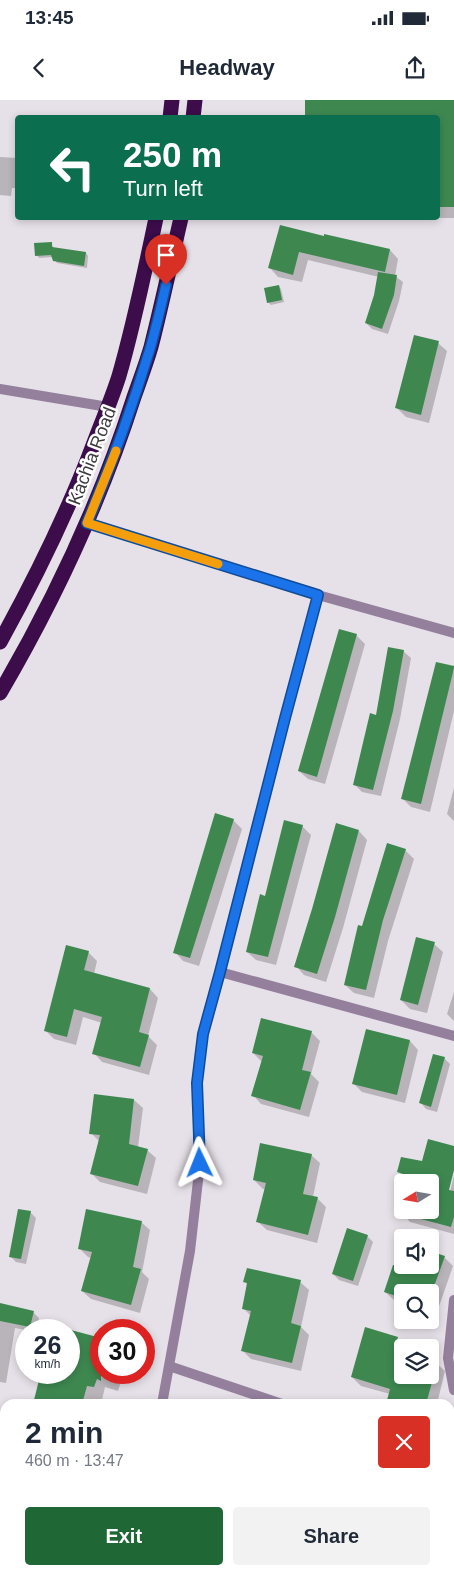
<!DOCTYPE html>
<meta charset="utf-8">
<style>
:root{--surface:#fff;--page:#f2f2f3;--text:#1f2937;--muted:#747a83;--accent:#1f6835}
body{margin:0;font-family:Helvetica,sans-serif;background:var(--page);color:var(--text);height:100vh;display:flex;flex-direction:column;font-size:19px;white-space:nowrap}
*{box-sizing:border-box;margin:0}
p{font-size:16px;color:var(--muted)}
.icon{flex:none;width:28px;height:28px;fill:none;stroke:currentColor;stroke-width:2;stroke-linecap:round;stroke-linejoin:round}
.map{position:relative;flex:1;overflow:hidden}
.panel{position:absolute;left:0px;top:1299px;width:455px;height:176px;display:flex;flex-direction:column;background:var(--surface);border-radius:15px 15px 0 0;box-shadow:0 2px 8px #0003}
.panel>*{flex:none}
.top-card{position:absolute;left:15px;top:15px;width:425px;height:105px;border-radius:5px;box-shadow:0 2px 8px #0003;background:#0b6e4f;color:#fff;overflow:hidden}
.needle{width:32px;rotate:259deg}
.controls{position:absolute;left:394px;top:1074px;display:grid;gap:10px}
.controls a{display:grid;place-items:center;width:45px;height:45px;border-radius:5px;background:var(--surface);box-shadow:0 2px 8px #0003;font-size:25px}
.speed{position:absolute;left:15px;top:1219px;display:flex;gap:10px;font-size:25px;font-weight:700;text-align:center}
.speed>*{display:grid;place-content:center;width:65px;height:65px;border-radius:50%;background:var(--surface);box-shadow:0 2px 8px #0003;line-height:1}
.speed small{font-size:12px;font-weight:400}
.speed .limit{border:8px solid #d22;background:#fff;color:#111}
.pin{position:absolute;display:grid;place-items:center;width:42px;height:42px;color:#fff;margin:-51px -21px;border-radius:50% 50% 50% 0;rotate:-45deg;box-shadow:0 0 5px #0007}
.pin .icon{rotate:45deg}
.me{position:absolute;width:55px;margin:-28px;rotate:358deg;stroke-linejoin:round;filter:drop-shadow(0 0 4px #0008)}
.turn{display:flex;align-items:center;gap:18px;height:105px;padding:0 25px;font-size:22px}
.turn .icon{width:65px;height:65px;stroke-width:2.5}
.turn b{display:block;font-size:35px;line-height:42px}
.round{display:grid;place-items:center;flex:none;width:52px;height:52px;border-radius:5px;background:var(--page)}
.overview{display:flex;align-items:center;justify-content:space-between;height:85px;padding:0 25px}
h1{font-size:30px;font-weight:700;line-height:38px}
.button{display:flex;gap:10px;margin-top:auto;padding:10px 25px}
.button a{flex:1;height:58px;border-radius:5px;background:var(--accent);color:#fff;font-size:20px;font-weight:700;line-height:58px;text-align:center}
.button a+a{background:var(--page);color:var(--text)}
.status{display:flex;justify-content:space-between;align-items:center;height:35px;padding:0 25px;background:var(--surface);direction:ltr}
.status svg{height:14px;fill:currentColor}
header{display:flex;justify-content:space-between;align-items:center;height:65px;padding:0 25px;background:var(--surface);font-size:22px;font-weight:700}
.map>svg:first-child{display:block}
.shadow{fill:#0003}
.building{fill:#3e8850}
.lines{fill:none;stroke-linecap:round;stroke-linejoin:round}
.street{stroke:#947f9d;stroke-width:10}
.highway{stroke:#3c0c4b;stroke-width:15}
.route-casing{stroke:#114b97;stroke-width:12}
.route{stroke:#1a73e8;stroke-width:9}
.slow{stroke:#f59e0b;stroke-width:9}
.labels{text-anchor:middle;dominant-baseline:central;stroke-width:5;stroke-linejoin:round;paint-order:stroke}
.street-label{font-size:18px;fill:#3d3b3e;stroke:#fff}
</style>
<div class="status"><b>13:45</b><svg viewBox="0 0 49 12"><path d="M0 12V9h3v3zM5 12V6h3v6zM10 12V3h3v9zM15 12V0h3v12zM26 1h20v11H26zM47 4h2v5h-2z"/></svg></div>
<header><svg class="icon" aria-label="back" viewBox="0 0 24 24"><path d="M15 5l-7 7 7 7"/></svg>Headway<svg class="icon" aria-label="share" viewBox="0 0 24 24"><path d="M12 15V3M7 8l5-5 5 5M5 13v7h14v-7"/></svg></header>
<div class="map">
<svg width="454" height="1474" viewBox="0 0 454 1474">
<rect width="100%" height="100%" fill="#e6e1e8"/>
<path class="shadow" d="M307 0H454V118H419H438V18Z
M0 57 18 58V88H12L11 96 0 95Z
M325 135 390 150 398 159 395 176 403 182 399 201 388 234 372 229 366 223 375 195 379 177 308 160 302 182 278 177 270 168 325 137Z
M51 143 54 148 86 153 88 156 87 168 57 163 53 157 39 158 37 155Z
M279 186 281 189 284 202 271 205 268 202Z
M438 243 447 251 429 323 406 317 397 308Z
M356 535 365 544 325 684 308 679 299 671Z
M403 551 411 558 400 619 381 696 362 692 354 684 377 616Z
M454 568V611L430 712 411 707 402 698Z
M454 688V721L447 714Z
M233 720 242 729 199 866 183 861 175 852Z
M302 726 311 735 276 865 256 860 247 852Z
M359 731 367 740 343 828 326 882 304 875 296 866Z
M405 750 414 759 388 841 374 898 354 893 345 885 363 828Z
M434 844 443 852 427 913 410 909 401 900Z
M88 852 97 861 94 874 150 889 158 898 148 936 157 945 149 975 102 962 94 953 102 923 83 917 76 945 54 939 45 930Z
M454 892V921L447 914Z
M311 932 320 941 311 974 319 982 309 1017 261 1004 253 995 262 962 253 953Z
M410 941 418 950 405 1003 362 992 353 983Z
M444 958 450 964 437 1012 426 1009 421 1003Z
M134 1000 143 1008 138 1047 147 1050 156 1058 147 1094 100 1082 92 1074 100 1042 91 1033Z
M454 1047V1065L446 1095 449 1096 454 1075V1134L410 1122 402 1113V1110H430V1082H410L399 1072 423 1064Z
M311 1055 320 1063 313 1097 317 1098 326 1107 317 1143 267 1130 258 1122 266 1089H263L254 1080Z
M30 1112 36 1118 26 1164 16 1162 10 1156Z
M141 1122 150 1130 142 1172 149 1179 140 1213 91 1199 82 1191 92 1158 88 1157 79 1148Z
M367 1136 373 1142 358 1186 339 1180 333 1174Z
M402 1143V1165H430V1152L444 1157 453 1166 436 1215 430 1213V1192H402V1203L394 1200 385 1192Z
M245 1182H300L309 1190 301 1227 309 1235 301 1271 251 1259 242 1250 251 1216 243 1208 248 1185Z
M0 1205 33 1212 39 1218 36 1230H26L15 1228 6 1283 0 1282Z
M72 1232 101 1239V1272H124L118 1291 105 1287 101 1304H36L69 1272V1246Z
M397 1238 406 1246 402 1248V1275H430V1261L436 1263 445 1271 437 1304H389L390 1294 361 1286 352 1277Z
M450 1428 454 1429V1474H417L418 1470H450Z
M171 1470H219L218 1474H175Z
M240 1470H276L283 1474H239Z"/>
<path class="building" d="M305 0H454V107H438V18H305Z
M280 125 324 136V134L390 149 385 172 299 152 293 175 268 168Z
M52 142V147L86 152 84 166 53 161 51 155 35 156 34 143Z
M378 172 397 175 394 195 382 229 365 223 374 195Z
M279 185 282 200 267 203 264 188Z
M414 235 439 241 421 315 395 308Z
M339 529 357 534 317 677 298 671Z
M388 547 404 550 393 611 373 690 353 685 370 613 376 615Z
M436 562 454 566V568L421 704 401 699Z
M215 713 234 719 190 858 173 853Z
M284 720 303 725 268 857 246 852 260 794 265 796Z
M336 723 359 730 335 817 317 874 294 867 312 809Z
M387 743 406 749 383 820 366 890 344 885 358 825 362 826Z
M416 837 435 842 418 905 400 900Z
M66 845 89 851 84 870 150 888 139 932 149 935 140 967 92 954 102 917 74 909 67 937 44 931Z
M261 918 312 931 302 970 311 972 300 1010 251 996 263 956 252 953Z
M366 929 410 940 397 995 352 984Z
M433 954 445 957 431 1007 419 1003Z
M94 994 134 999 129 1044 148 1049 138 1086 90 1074 100 1035 89 1034Z
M428 1039 454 1046V1070L449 1090 454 1091V1117L451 1127 402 1114V1110H430V1082H409L410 1076 397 1072 401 1057 422 1061Z
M260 1043 312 1054 303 1094 318 1097 308 1135 256 1122 266 1083 253 1080Z
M18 1109 31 1111 21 1159 9 1157Z
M86 1109 142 1121 133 1167 141 1169 131 1205 81 1191 92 1152 78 1149Z
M347 1128 368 1135 353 1181 332 1174Z
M430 1151 445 1156 432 1192H402V1198L384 1192 393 1165H430Z
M247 1168 301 1180 291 1223 301 1226 292 1263 241 1251 251 1211 242 1209 247 1183 243 1182Z
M0 1203 34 1211 30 1227 0 1221Z
M365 1227 398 1237 394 1251 402 1253V1275H434L426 1304H386L390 1289 351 1277Z
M71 1230 101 1238V1281L97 1279 94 1287 87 1286 82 1304H33L41 1272H69V1240Z"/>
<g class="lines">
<path class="street" d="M0 289 108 307
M87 423 318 495 454 533
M220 872 454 936
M454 1200 448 1258 454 1290
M169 1266 282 1304
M162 1304 190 1151 200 1063 197 983 203 934 220 872 285 618 318 495
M450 1370 454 1372
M138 1470V1474"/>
<path class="highway" d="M170 18 172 0
M193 18 195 0
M0 542C36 477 69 410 95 340 103 319 112 298 119 276 134 224 145 171 156 118
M0 593C55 499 101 400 134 297 140 280 146 264 151 247 162 204 171 161 181 118"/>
</g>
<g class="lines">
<g class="route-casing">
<path id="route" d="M166 185C161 207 156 228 150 249 132 308 111 366 87 423L318 495 285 618 220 872 203 934 197 983 200 1063"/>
</g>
<use href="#route" class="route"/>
<path class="slow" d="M116 351 87 423 218 464"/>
</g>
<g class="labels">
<g class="street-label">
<text transform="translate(92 356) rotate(-69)">Kachia Road</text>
</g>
</g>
</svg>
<div class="controls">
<a><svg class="needle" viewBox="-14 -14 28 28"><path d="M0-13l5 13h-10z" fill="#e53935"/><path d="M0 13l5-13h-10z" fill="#747a83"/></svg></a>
<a><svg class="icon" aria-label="sound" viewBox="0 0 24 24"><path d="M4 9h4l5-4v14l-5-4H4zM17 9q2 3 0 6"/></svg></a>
<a><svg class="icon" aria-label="search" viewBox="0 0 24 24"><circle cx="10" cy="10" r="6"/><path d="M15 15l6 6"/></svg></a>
<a><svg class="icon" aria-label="layers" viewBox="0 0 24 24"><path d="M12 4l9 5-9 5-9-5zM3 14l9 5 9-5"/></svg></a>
</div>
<div class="speed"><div>26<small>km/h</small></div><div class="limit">30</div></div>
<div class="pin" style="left:166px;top:185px;background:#d93025"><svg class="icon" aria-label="arrive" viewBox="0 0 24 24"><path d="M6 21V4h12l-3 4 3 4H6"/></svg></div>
<svg class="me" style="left:200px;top:1063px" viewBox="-20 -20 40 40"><path d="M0-17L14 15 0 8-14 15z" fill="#1a73e8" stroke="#fff" stroke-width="4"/></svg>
<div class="top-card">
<div class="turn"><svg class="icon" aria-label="left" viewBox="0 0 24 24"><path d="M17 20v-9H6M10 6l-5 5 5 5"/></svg><div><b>250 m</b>Turn left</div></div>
</div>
<section class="panel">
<div class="overview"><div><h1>2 min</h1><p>460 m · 13:47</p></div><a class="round" style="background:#d93025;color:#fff"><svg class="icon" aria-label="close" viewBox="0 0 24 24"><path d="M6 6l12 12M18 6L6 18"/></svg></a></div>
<div class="button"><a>Exit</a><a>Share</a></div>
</section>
</div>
